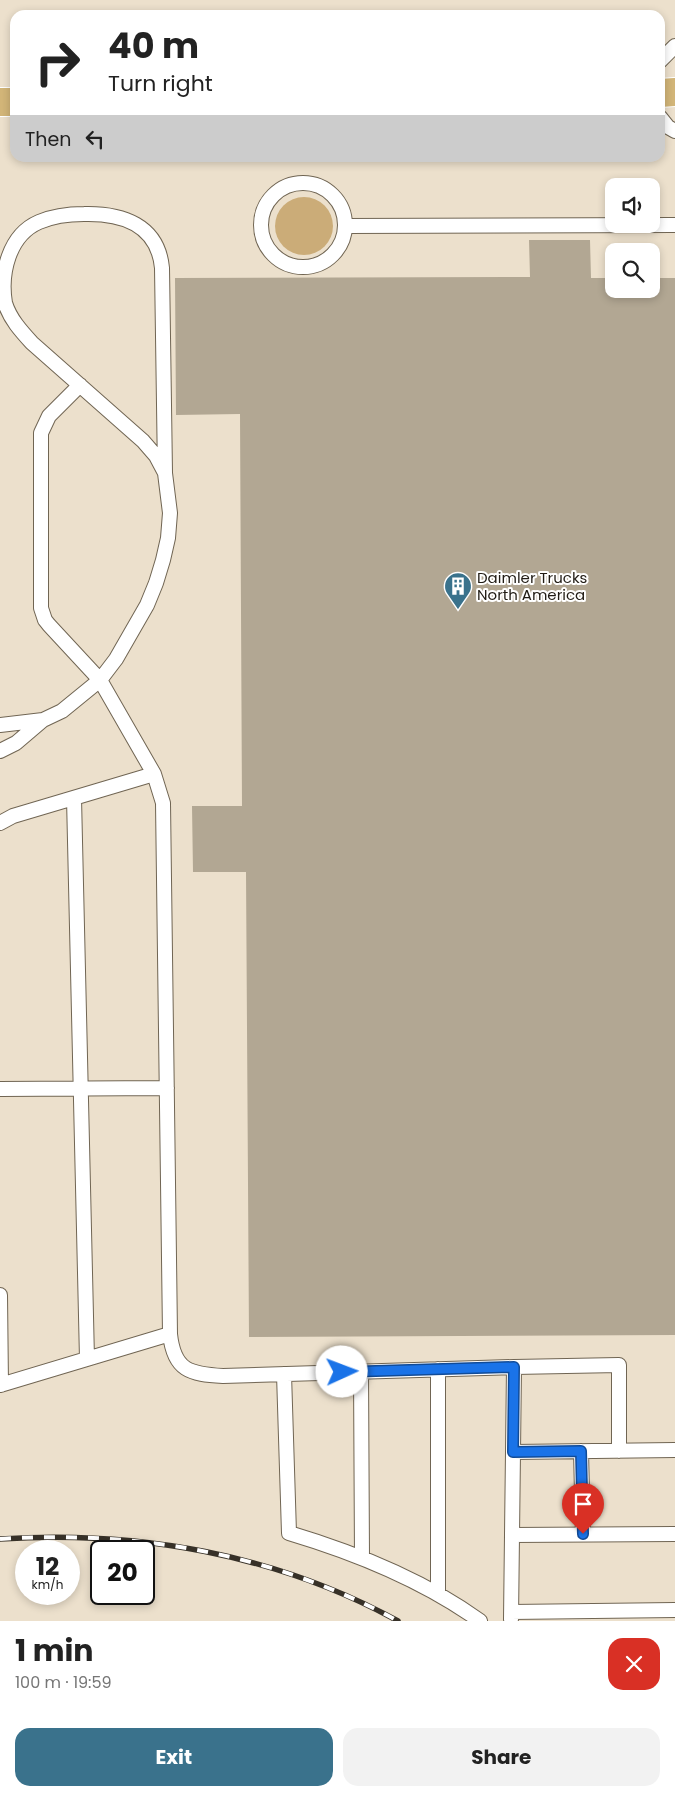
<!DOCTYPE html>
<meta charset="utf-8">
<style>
:root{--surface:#fff;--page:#f2f2f2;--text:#222;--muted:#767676;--accent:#3a728c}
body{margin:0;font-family:Poppins,sans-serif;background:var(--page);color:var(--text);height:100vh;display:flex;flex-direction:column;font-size:19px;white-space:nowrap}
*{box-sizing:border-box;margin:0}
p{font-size:16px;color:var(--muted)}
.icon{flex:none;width:28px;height:28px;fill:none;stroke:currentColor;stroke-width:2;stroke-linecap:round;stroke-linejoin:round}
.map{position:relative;height:1621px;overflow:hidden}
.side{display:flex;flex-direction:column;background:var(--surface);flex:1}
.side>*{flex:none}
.banner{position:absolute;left:10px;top:10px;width:655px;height:152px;border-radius:15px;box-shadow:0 2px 8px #0003;background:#fff;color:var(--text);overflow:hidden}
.buttons{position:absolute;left:605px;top:178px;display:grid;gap:10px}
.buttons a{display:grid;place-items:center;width:55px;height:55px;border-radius:10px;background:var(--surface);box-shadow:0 2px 8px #0003;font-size:25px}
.speed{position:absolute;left:15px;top:1540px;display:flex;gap:10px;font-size:25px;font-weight:700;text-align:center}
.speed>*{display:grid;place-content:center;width:65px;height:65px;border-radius:50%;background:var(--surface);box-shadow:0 2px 8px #0003;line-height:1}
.speed small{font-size:12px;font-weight:400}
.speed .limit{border:2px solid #111;border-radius:8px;background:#fff;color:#111}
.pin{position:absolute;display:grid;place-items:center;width:42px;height:42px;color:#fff;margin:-51px -21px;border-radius:50% 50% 50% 0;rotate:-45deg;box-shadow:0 0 5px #0007}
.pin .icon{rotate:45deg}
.me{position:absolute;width:55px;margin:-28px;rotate:88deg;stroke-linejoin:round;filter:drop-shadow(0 0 4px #0008)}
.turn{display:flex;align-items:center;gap:18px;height:105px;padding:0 15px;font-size:22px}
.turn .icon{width:65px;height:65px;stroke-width:2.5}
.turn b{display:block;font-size:35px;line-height:42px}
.then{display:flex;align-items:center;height:48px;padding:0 15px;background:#0003;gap:10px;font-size:19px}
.round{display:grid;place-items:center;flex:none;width:52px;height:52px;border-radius:15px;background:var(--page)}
.overview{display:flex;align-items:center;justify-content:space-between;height:85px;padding:0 15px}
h1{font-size:30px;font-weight:700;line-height:38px}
.cta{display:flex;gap:10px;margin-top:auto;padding:10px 15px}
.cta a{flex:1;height:58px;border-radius:15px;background:var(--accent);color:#fff;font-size:20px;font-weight:700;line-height:58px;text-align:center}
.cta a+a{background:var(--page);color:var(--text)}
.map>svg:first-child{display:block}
.green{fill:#cbac78}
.building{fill:#b2a793}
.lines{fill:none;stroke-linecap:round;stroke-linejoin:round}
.service-casing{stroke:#706553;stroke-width:16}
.primary-casing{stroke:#fff;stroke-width:30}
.service{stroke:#fff;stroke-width:14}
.primary{stroke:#d2b578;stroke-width:28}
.rail-casing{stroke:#373128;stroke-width:5.5}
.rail{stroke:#fff;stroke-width:4;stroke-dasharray:11;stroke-linecap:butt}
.route-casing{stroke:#114b97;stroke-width:12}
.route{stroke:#1a73e8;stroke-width:9}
.labels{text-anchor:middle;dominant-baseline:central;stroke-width:4;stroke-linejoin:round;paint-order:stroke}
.poi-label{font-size:15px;fill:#201b14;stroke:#fff;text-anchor:start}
</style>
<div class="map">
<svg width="675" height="1621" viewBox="0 0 675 1621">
<rect width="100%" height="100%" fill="#ece0cc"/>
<path class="green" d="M275 226a29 29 0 1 1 58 0a29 29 0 1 1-58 0Z"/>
<path class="building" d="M529 240H590L591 278H614V289H651V278H675V1335L249 1337 246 872H193L192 806H242L240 414 176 415 175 278 530 277Z"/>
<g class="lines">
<g class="service-casing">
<path id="service" d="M660 61 675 46
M660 117 668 127 675 131
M261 225a42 42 0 1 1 84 0a42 42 0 1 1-84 0Z
M345 226 675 225
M80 385 49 416 41 433V608L45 620 49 625 100 680 154 774 163 803 170 1334C174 1371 190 1374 223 1376L514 1367 513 1452 675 1450
M0 725 43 720
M0 751 16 743 43 720 62 711 100 680 116 659 147 605 156 583 163 560 168 538 170 513 165 473 156 456 143 441 32 343C21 331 10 319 5 303 0 273 9 235 39 222 53 216 69 214 84 214 122 213 158 225 162 268L165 473
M74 798 87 1359
M0 823 13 816 154 774
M0 1089 167 1088
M0 1295 1 1385
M514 1367 619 1365V1451
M438 1369V1594
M361 1371 362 1558
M284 1374 289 1533C356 1553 423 1580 480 1621
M0 1385 170 1334
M581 1451 583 1534
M513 1452 512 1535 675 1534
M511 1612 675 1610
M511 1619 512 1535"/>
</g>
<g class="primary-casing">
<path id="primary" d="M660 93 675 92
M0 102H15"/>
</g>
<use href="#service" class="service"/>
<use href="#primary" class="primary"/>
<g class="rail-casing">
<path id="rail" d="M0 1539C138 1530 276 1554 398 1621"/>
</g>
<use href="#rail" class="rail"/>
</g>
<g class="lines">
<g class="route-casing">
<path id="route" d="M342 1372 514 1367 513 1452 581 1451 583 1534"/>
</g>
<use href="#route" class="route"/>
</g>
<defs>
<g id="building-pin" transform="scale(1.4375)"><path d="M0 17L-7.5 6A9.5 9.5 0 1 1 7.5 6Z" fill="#3a728c" stroke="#fff"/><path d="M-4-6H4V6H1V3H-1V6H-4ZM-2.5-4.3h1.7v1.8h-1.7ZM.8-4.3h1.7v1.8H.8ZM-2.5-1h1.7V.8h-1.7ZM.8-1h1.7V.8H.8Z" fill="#fff"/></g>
</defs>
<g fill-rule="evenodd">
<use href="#building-pin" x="458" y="586"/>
</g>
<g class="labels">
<g class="poi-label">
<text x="477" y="577">Daimler Trucks<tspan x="477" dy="17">North America</tspan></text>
</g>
</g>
</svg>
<div class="buttons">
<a><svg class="icon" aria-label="sound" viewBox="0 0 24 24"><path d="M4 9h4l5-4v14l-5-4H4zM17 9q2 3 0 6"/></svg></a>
<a><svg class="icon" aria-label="search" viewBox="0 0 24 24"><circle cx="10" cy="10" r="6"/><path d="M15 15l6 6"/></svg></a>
</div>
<div class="speed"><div>12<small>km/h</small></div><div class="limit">20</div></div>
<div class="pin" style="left:583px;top:1534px;background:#d93025"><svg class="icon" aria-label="arrive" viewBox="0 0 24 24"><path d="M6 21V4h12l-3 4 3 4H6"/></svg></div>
<svg class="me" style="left:342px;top:1372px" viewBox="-20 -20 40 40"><circle r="19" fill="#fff"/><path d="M0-13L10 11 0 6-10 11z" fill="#1a73e8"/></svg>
<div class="banner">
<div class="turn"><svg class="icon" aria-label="right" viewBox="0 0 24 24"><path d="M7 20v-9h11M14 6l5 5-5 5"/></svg><div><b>40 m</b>Turn right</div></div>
<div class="then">Then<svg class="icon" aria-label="left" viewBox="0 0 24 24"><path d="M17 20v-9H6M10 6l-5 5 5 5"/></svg></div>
</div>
</div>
<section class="side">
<div class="overview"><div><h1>1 min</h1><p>100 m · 19:59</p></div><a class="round" style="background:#d93025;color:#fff"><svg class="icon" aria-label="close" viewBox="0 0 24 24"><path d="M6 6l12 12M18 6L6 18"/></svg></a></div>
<div class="cta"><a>Exit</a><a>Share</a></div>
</section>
